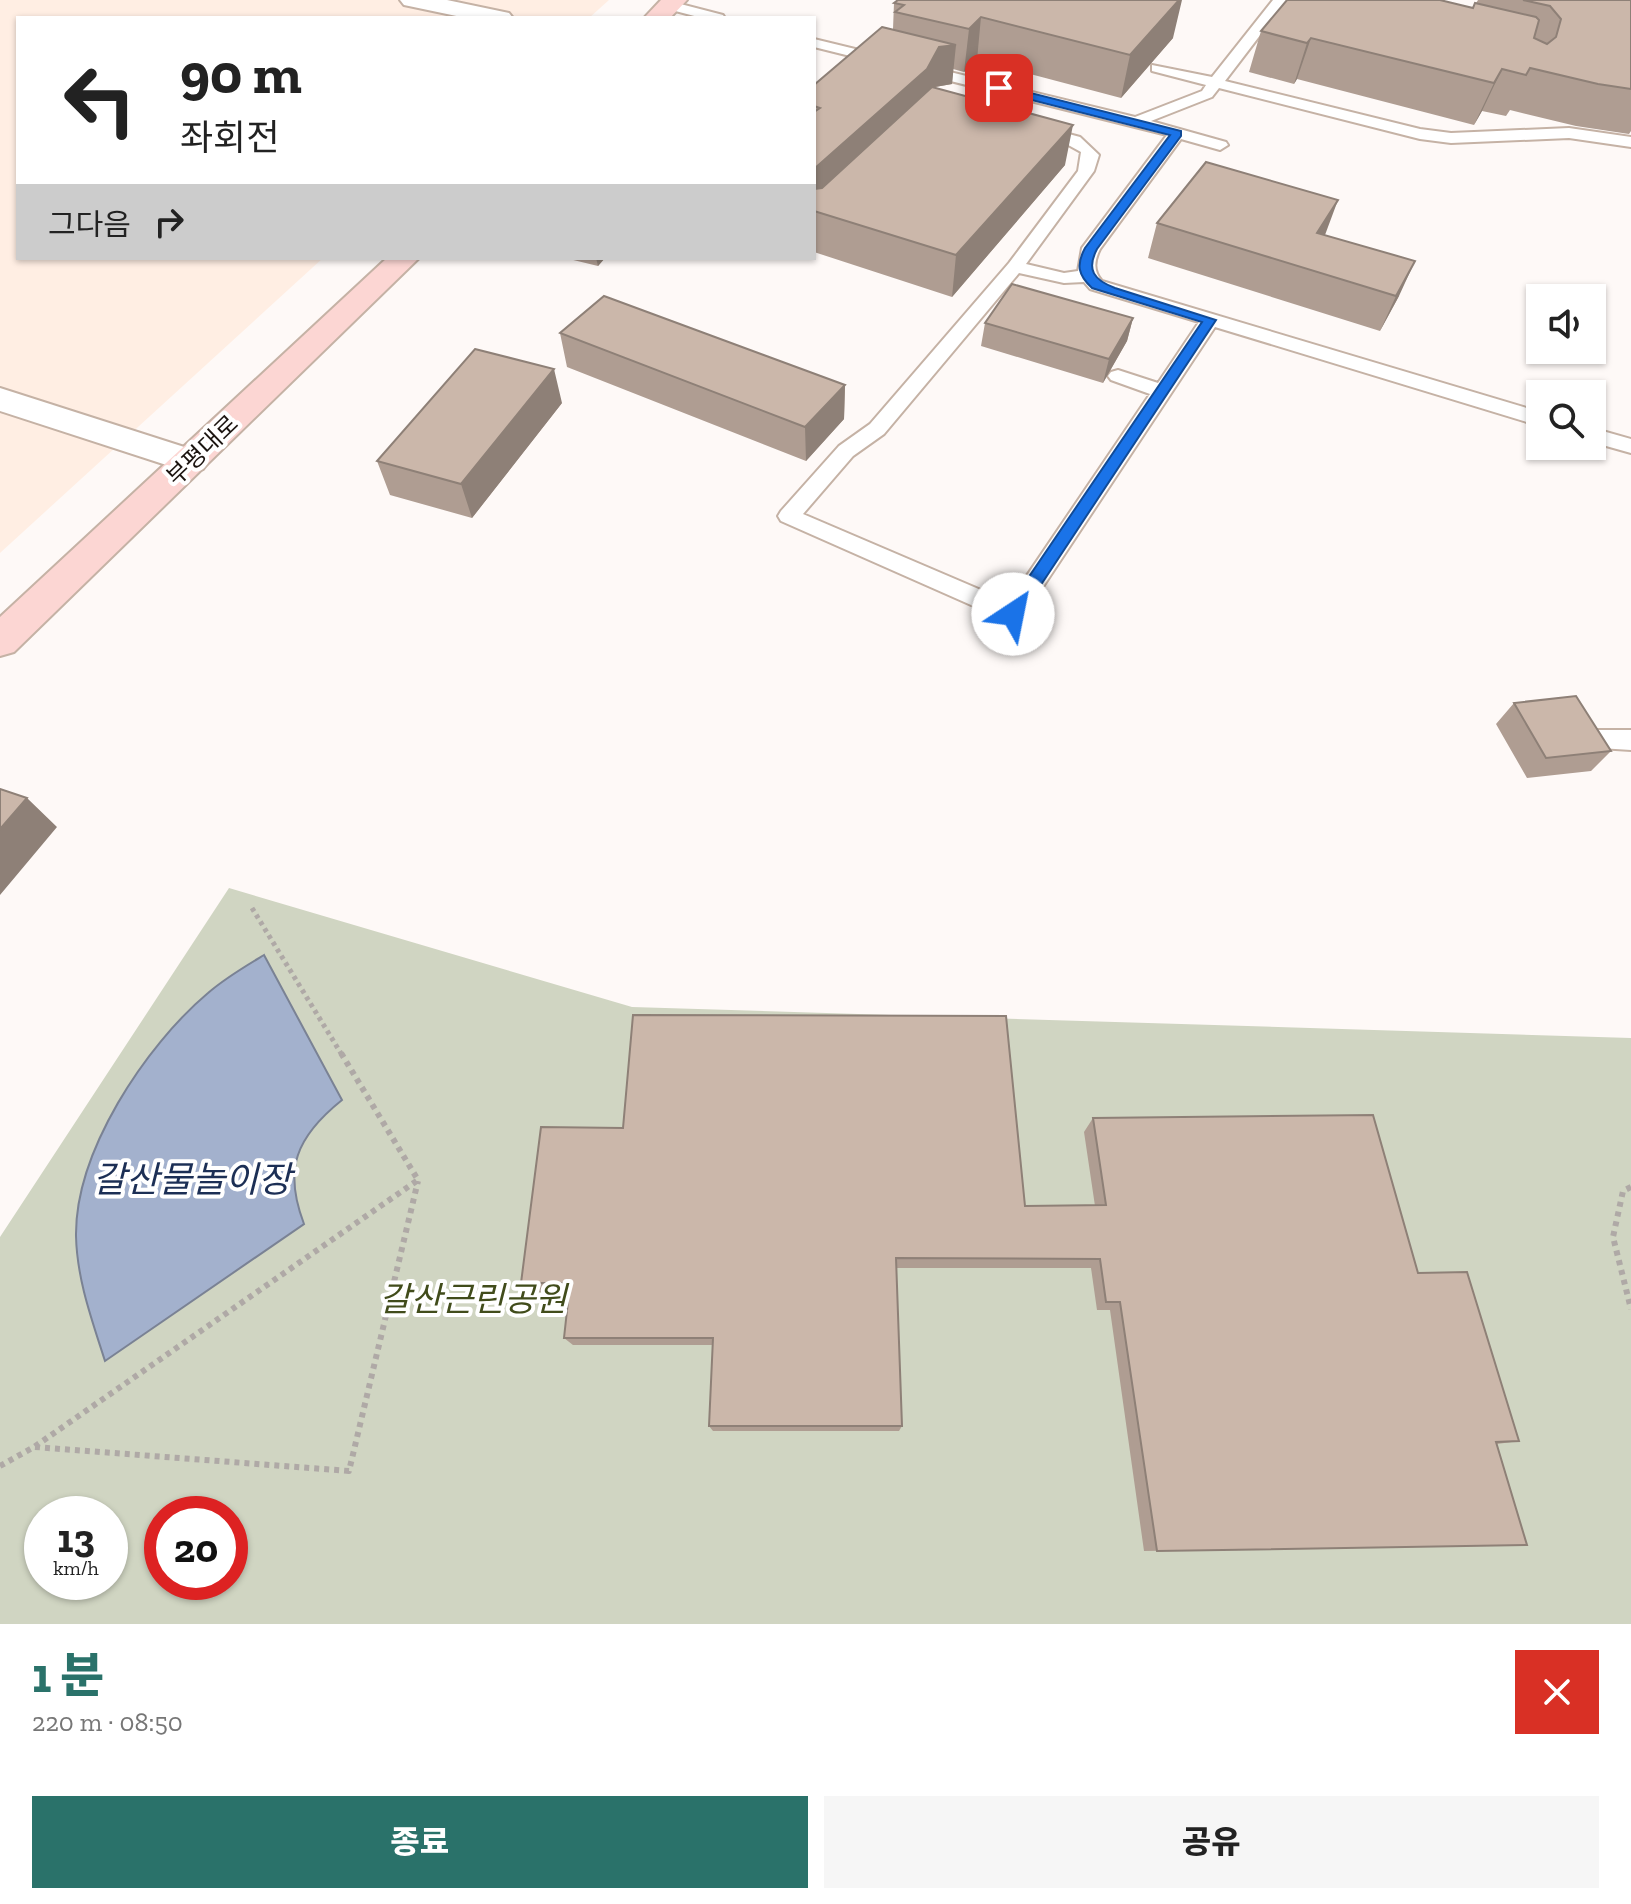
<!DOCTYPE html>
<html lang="ko">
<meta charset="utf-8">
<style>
:root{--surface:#fff;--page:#f6f6f6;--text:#222;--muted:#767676;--accent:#2a726a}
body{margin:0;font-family:"Zilla Slab","Noto Sans KR",serif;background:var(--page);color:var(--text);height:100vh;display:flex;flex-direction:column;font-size:30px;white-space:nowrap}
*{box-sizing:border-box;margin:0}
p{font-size:26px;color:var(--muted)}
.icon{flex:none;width:44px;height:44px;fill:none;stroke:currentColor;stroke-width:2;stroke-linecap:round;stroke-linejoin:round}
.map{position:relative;height:1624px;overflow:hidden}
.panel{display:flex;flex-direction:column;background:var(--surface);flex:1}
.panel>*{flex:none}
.top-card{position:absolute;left:16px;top:16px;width:800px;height:244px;border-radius:0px;box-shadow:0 2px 6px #0004;background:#fff;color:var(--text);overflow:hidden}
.buttons{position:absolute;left:1526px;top:284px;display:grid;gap:16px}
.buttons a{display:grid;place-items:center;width:80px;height:80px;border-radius:0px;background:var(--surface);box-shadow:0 2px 6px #0004;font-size:40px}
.speed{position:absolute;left:24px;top:1496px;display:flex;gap:16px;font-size:40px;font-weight:700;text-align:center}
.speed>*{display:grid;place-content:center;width:104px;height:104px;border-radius:50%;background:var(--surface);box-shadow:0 2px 6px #0004;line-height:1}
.speed small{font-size:20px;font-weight:400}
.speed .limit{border:12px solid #d22;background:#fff;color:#111}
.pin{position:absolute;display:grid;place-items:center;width:68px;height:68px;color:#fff;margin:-34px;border-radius:16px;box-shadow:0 4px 12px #0006}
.me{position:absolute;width:88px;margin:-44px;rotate:34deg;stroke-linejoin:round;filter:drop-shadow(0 0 6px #0008)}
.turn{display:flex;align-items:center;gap:28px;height:168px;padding:0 32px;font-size:36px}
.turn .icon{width:104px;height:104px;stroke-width:2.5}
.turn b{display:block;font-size:56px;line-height:68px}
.then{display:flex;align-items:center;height:76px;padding:0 32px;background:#0003;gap:16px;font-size:30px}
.round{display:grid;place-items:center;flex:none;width:84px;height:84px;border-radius:0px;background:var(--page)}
.headline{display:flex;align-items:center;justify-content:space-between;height:136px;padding:0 32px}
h1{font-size:48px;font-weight:800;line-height:60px;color:var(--accent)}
.action{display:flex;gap:16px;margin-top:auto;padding:16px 32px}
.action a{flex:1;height:92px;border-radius:0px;background:var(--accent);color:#fff;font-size:32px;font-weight:800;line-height:92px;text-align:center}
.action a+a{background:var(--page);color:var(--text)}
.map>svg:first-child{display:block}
.built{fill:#ffeee3}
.green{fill:#d0d5c2;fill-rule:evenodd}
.water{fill:#a3b1cd;stroke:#7a8294;stroke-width:2}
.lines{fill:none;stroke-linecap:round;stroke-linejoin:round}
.service-casing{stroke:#c5b2a5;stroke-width:4}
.minor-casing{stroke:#c5b2a5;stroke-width:4}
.tertiary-casing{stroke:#c5b2a5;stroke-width:4}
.secondary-casing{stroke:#c5b2a5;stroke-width:4}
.path-far1{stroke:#afa9a6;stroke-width:5;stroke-dasharray:4 4;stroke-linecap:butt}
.path{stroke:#afa9a6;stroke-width:6;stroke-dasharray:5 5;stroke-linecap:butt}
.service{fill:#fff;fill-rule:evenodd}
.minor{fill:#fff;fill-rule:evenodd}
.tertiary{fill:#fff;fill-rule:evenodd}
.secondary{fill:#fcd6d3;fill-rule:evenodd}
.wall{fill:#af9d92}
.shaded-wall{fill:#8e8077}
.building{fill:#cbb7aa;stroke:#8e8077;stroke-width:2}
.route{fill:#1a73e8;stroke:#114b97;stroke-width:2}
.labels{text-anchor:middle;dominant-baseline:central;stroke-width:8;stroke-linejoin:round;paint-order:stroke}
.far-street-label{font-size:24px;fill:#1b1410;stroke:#fff}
.near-park-label{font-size:34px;font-style:italic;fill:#414c1b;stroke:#fff}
.near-water-label{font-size:36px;font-style:italic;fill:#1c2f55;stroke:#fff}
</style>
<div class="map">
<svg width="1631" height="1624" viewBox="0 0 1631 1624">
<rect width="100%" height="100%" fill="#fef9f7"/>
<path class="built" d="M0 0H609L589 18H18V258H323L0 553Z"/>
<path class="green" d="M229 888 632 1007 1631 1038V1624H0V1237ZM42 1514H110V1582H42ZM162 1514H230V1582H162Z"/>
<path class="water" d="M264 955 342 1100C296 1137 283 1169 304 1224L105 1361C92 1320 77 1280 76 1236 75 1152 145 1046 208 993 225 978 244 967 264 955Z"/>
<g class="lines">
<g class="service-casing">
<path id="service" d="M1273 0H1287L1225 81 1420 129 1451 133 1569 128 1631 137V147L1569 138 1451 143 1420 139 1219 88 1212 97 1151 121 1226 142 1228 145 1220 150 1181 139 1100 249C1094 261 1093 271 1102 281L1540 412V426L1215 327 1021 620 1013 623 1005 620 781 521 778 516 781 511 839 446 870 424 1009 263 1078 171 1081 152 1061 141 1029 133V127L1035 125 1080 137 1099 155 1094 171 1026 264 1064 273 1078 271 1082 248 1167 135 814 47V39L1135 117 1202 91 1206 85 1152 71V65L1212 77ZM1019 273 1064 283 1084 282 1090 289 1199 322 1158 383 1118 370 1111 372 1108 376 1111 380 1150 394 1009 602 803 514 853 456 884 434Z
M669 1 723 15 725 18H702L664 8V2Z
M1592 428 1631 439V453L1592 442Z
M1593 730H1631V750L1584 747 1581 740 1584 733Z"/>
</g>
<g class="minor-casing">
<path id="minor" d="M400 0H447L509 13 513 18H466L404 5Z"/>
</g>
<g class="tertiary-casing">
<path id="tertiary" d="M0 388 203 453 209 461 203 469 191 473 0 411Z"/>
</g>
<g class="secondary-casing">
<path id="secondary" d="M661 0H687L670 18H644Z
M387 258H419L14 652 0 656V617Z"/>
</g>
<path class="path-far1" d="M252 908 342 1055"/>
<path class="path" d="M1631 1187 1623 1191 1613 1237 1631 1309
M35 1447 349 1471 418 1181
M0 1466 34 1447 418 1180 341 1053"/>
<use href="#service" class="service"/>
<use href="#minor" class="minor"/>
<use href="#tertiary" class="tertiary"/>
<use href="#secondary" class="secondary"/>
</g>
<path class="wall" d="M1478 0H1631V131L1629 134 1576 126 1510 110 1506 116 1482 111 1474 125 1297 79 1294 84 1249 72 1261 31 1473 8Z
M894 3 1173 38 1121 98 977 60 964 72 953 69 952 84 935 87 1065 165 952 297 814 252V85L893 29Z
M1157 223 1325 235 1399 296 1380 331 1148 258Z
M565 258H605L598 266Z
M1133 318 1127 341 1103 383 981 346 985 323Z
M560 333 845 385 844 419 806 461 567 367Z
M562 403 472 518 390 495 377 461Z
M1514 703 1611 751 1591 771 1527 778 1496 724Z
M1093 1118 1418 1273 1519 1441 1497 1444 1527 1545 1144 1551 1110 1310H1097L1091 1268H896L902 1426 899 1431H713L709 1426 713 1345H573L564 1338 569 1292H531L521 1283 1025 1206H1095L1084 1132Z"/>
<path class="shaded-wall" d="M1179 0H1182L1173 38 1121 98 1130 55Z
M981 17 977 60 964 72 969 29Z
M1311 38 1297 79 1294 84 1307 43Z
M956 45 952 84 935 87 924 109 814 210V169L939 47Z
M1502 69 1482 111 1474 125 1494 83Z
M1073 125 1065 165 952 297 956 255Z
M1338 200 1325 235 1317 233Z
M596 258H605L598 266Z
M1415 261 1399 296 1380 331 1396 296Z
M1133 318 1127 341 1103 383 1109 359Z
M554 369 562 403 472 518 461 484Z
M845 385 844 419 806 461 805 427Z
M27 798 57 827 0 895V829Z"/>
<path class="building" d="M898 0H1179L1130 55 981 17 969 29 895 12 904 5 894 3Z
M1287 0H1440L1473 8 1475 3 1536 17 1539 20 1534 38 1547 44 1556 37 1561 19 1550 6 1523 0H1631V89L1598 84 1530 68 1526 75 1502 69 1494 83 1311 38 1307 43 1261 31Z
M882 27 956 45 939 47 927 69 814 169V112L820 108 814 106V85Z
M932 87 1073 125 956 255 814 211V189L822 188Z
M1206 162 1338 200 1317 233 1415 261 1396 296 1157 223Z
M1012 284 1133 318 1109 359 985 323Z
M604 296 845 385 805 427 560 333Z
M475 349 554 369 461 484 377 461Z
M1576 696 1611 751 1546 758 1514 703Z
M0 789 27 798 0 829Z
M633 1015 1006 1016 1025 1206 1106 1205 1093 1118 1373 1115 1418 1273 1467 1272 1519 1441 1496 1442 1527 1545 1157 1551 1120 1302H1106L1100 1259 896 1258 902 1426H709L713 1338H564L570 1283H521L541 1127 623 1128Z"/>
<path class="route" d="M999 85 1181 131V136L1097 249C1086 270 1094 280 1115 288L1216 320 1019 618H1007V609L1202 322 1092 288C1078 275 1076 265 1085 248L1170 135 996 91V86Z"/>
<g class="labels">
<g class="far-street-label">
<text transform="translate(202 450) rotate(-44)">부평대로</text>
</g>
<g class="near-park-label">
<text x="473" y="1299">갈산근린공원</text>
</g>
<g class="near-water-label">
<text x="192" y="1179">갈산물놀이장</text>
</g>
</g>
</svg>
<div class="buttons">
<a><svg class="icon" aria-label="sound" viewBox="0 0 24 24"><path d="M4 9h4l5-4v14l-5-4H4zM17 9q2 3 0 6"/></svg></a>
<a><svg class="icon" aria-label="search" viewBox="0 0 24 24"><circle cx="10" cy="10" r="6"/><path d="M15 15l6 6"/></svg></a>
</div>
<div class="speed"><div>13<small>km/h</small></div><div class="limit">20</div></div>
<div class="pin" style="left:999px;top:88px;background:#d93025"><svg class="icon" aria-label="arrive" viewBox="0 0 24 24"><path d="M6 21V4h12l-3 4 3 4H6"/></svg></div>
<svg class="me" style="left:1013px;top:614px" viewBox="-20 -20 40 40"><circle r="19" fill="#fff"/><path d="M0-13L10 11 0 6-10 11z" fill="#1a73e8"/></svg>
<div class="top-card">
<div class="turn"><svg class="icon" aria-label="left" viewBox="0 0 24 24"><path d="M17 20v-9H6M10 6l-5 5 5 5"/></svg><div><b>90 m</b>좌회전</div></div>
<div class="then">그다음<svg class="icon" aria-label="right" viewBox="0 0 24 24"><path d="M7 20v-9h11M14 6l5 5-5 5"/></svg></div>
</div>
</div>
<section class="panel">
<div class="headline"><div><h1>1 분</h1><p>220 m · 08:50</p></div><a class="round" style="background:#d93025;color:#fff"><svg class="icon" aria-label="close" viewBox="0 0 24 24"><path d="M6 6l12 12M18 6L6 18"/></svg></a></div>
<div class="action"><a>종료</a><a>공유</a></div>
</section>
